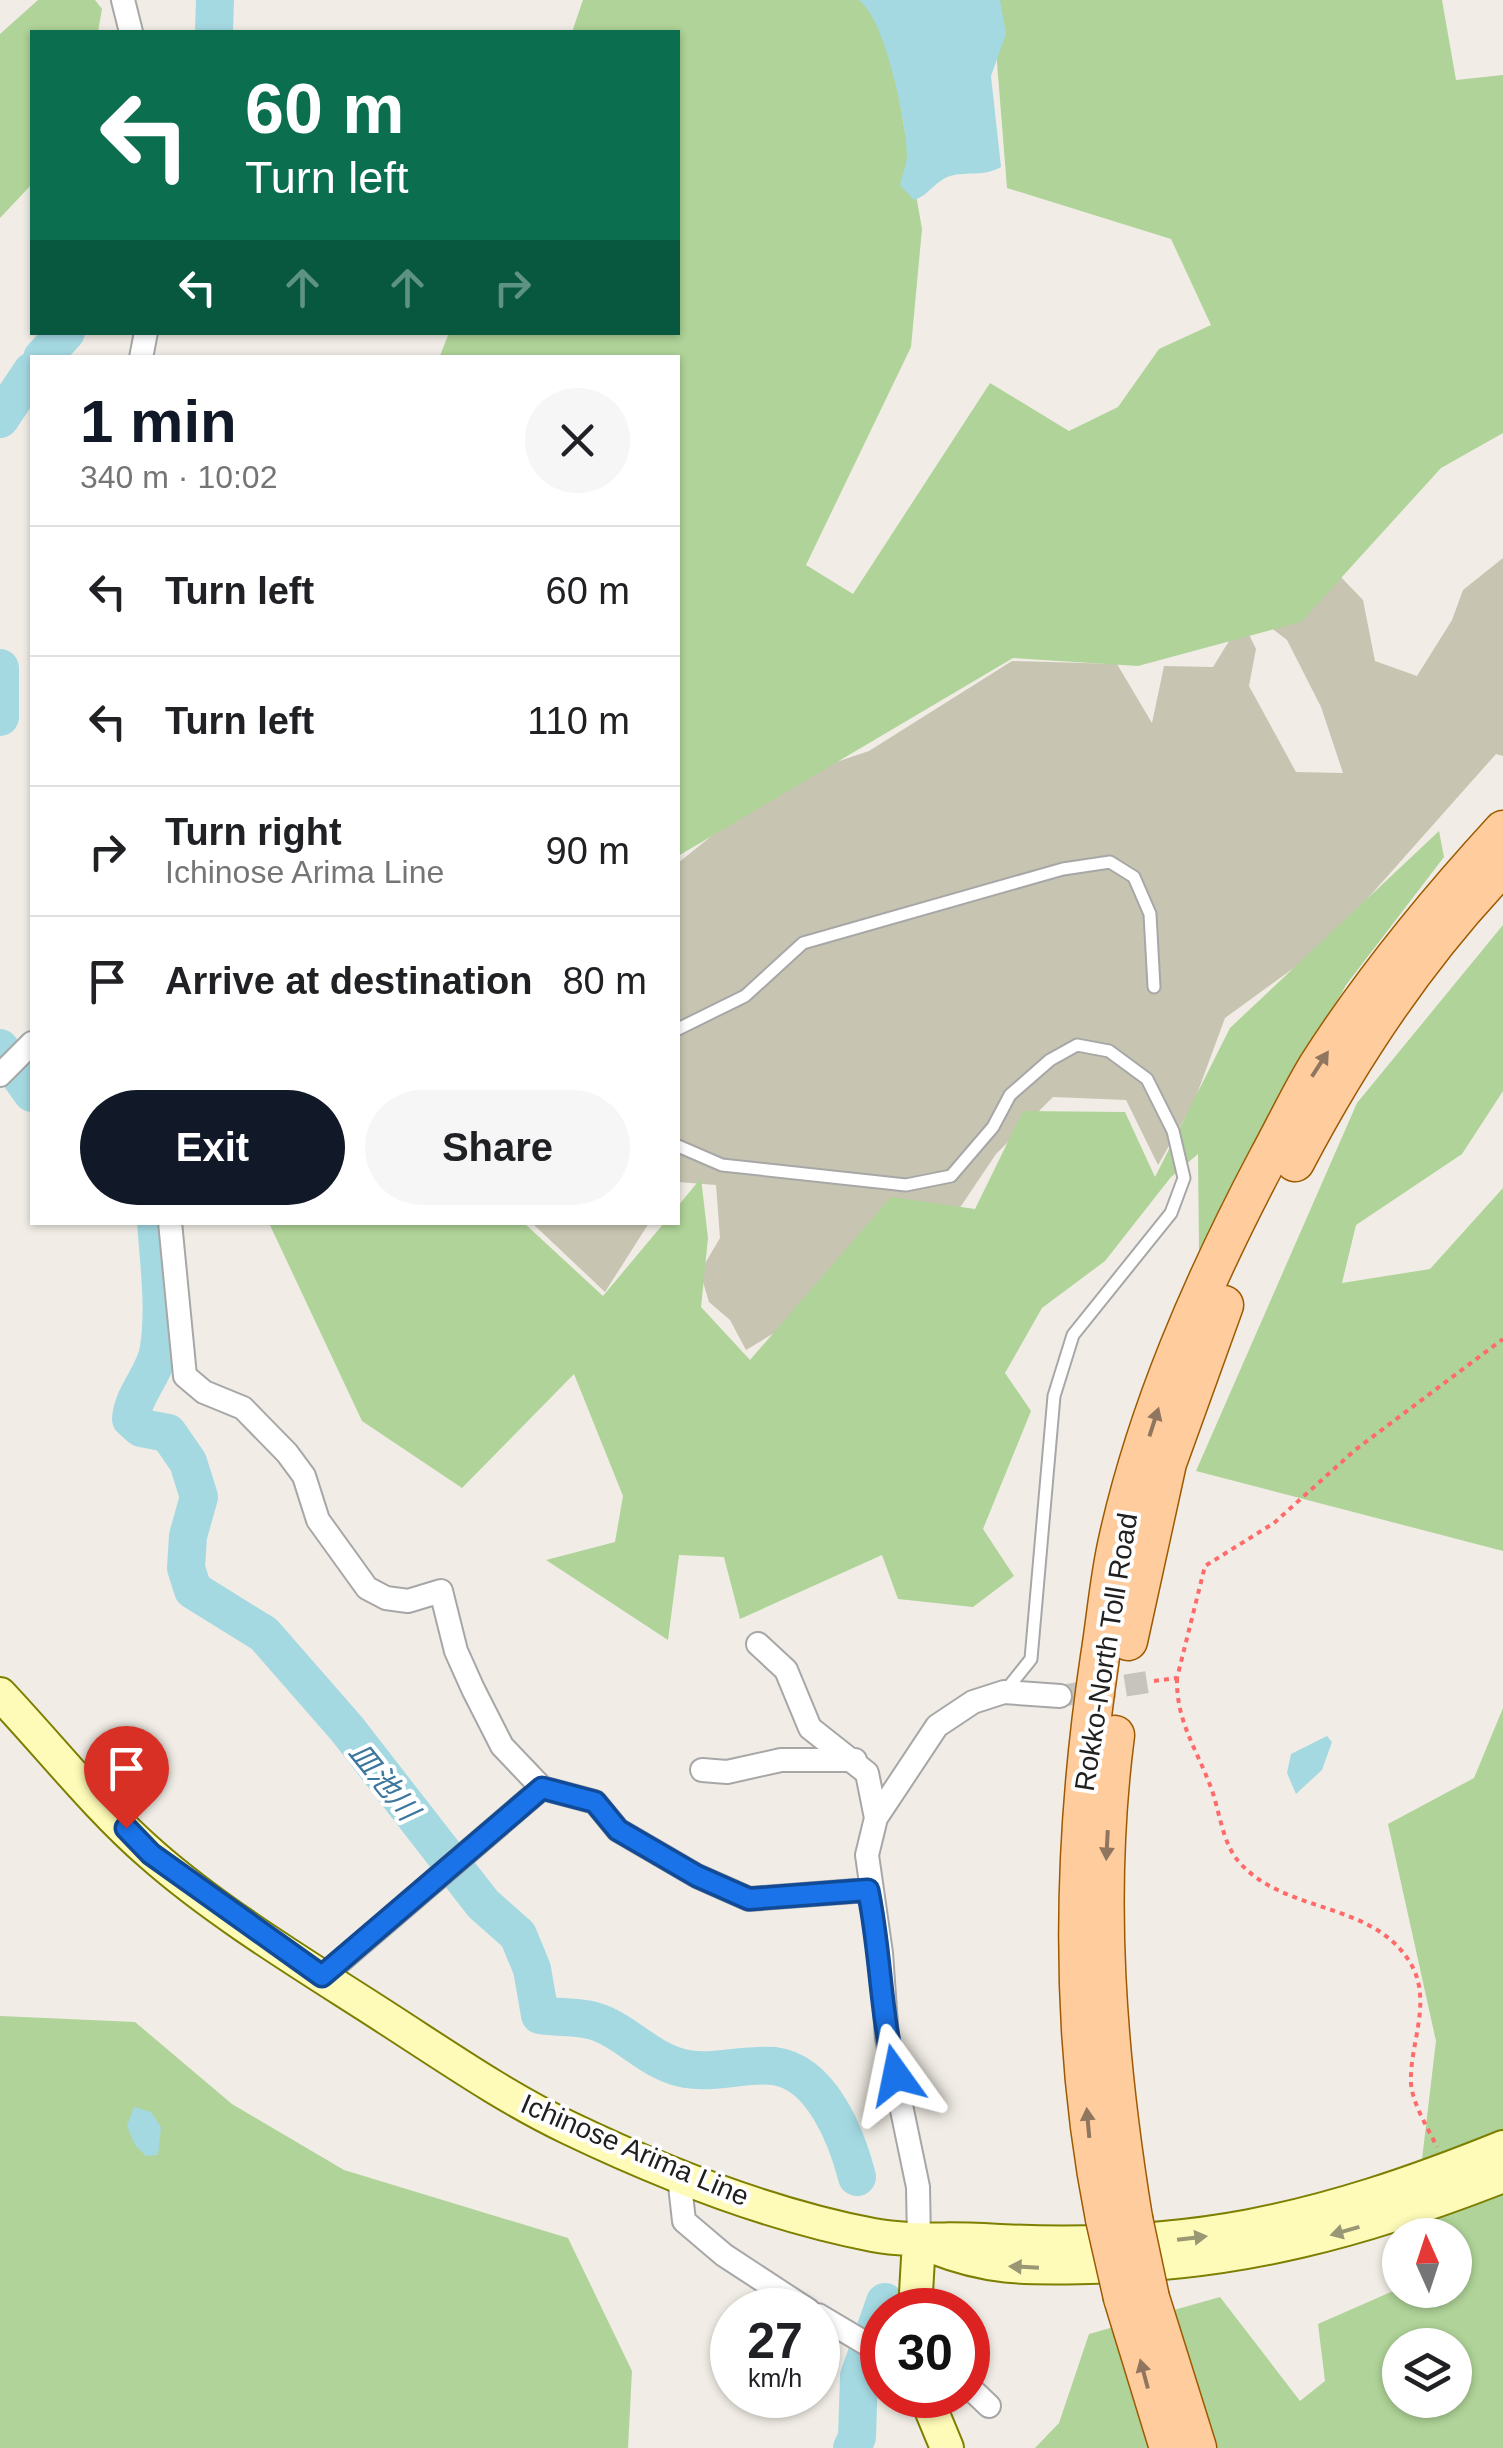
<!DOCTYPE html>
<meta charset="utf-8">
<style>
:root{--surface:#fff;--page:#f6f6f6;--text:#202124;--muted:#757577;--line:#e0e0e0;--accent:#111827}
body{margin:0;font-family:Helvetica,"Noto Sans JP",sans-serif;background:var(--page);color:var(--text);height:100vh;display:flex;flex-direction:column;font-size:38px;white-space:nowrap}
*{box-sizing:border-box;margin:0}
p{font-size:32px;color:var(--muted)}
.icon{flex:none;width:55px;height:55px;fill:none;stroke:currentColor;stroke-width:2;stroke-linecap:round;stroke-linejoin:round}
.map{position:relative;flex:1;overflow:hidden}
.side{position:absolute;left:30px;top:355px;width:650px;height:870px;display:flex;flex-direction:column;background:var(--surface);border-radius:0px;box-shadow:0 2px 8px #0004}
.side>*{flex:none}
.hud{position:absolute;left:30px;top:30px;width:650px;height:305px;border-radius:0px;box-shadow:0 2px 8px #0004;background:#0b6e4f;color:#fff;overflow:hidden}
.needle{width:65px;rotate:357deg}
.controls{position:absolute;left:1382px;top:2218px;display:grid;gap:20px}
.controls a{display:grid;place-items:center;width:90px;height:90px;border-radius:50%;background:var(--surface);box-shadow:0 2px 8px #0004;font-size:50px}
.speed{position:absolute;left:710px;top:2288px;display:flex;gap:20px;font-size:50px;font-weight:700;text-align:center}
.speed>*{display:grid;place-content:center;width:130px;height:130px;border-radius:50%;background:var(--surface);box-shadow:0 2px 8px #0004;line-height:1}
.speed small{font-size:25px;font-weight:400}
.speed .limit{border:15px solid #d22;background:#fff;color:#111}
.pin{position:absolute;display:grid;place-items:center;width:85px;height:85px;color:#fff;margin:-102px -42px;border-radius:50% 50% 50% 0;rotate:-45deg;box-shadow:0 0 10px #0007}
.pin .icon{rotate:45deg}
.me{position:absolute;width:110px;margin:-55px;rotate:348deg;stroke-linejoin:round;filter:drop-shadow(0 0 8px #0008)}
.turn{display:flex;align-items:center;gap:35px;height:210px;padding:0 50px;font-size:45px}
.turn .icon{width:130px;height:130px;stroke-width:2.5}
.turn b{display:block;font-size:70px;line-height:85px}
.lanes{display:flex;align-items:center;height:95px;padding:0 50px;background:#0003;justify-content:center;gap:50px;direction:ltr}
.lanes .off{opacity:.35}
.round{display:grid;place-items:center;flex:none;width:105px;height:105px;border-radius:52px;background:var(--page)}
.headline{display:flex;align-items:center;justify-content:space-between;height:170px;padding:0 50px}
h1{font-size:60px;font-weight:800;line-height:75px;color:var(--accent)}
.button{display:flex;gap:20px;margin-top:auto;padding:20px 50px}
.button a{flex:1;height:115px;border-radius:60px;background:var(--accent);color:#fff;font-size:40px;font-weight:800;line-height:115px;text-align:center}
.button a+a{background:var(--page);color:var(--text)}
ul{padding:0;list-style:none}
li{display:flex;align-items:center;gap:30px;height:130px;padding:0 50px;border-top:2px solid var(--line)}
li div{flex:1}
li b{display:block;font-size:38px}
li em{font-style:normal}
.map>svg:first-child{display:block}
.construction{fill:#c7c5b1}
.forest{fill:#afd398;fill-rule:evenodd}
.water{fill:#a4d9e2}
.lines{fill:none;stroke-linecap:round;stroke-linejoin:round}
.river{stroke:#a4d9e2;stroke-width:38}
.street-tunnel{stroke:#c7c4be;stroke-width:22;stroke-dasharray:22 11;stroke-linecap:butt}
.lane-casing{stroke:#a7a7a7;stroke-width:15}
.street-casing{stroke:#a7a7a7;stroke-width:26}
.secondary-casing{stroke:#7d7f00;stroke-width:36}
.primary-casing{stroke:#9d5a00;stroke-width:41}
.path{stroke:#ff6b6a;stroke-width:4;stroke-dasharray:5 5;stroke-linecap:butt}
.lane{stroke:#fff;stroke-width:11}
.street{stroke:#fff;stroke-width:22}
.secondary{stroke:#fefbb8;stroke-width:32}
.primary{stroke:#ffcc9e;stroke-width:38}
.primary-bridge-casing{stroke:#9d5a00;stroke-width:41;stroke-linecap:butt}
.primary-bridge{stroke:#ffcc9e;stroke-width:38}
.oneway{fill:#90765f}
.oneway2{fill:#9a9874}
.route-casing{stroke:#114b97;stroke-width:25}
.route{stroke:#1a73e8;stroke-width:18}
.labels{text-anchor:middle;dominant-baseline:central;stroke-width:8;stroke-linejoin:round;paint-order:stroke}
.street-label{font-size:28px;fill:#202020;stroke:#fff}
.water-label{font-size:30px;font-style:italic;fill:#3d779e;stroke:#fff}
</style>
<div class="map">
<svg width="1503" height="2448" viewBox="0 0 1503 2448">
<rect width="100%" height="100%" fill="#f1ede6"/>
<path class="construction" d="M1311 546 1363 600 1375 661 1417 676 1452 620 1463 590 1503 558V756L1496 754 1328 943 1225 1018 1194 1102 1158 1165 1126 1100 1053 1097 996 1154 945 1230 746 1350 730 1320 709 1302 700 1272 720 1238 716 1185 678 1182V863L780 781 869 751 1012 661 1117 664 1152 723 1164 666 1213 667 1242 620 1256 649 1249 686 1296 772 1343 773 1321 707 1287 640 1248 610Z
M532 1223H649L605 1292Z"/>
<path class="forest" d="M38 0H95L102 9 98 32H32V184L0 218V34Z
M583 0H882L922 229 911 347 806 565 853 594 990 383 1069 431 1118 407 1159 349 1211 325 1171 239 1007 188 992 0H1442L1456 80 1503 75V433L1441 468 1301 622 1138 666 1013 658 678 856V358H439L449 333 678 332V32H572Z
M1439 831 1444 857 1346 985 1199 1251 1198 1154 1171 1177 1105 1261 1042 1308 1005 1373 1031 1411 983 1529 1014 1576 973 1607 898 1599 882 1555 740 1619 724 1557 679 1555 668 1640 546 1560 615 1542 623 1496 574 1374 462 1488 362 1421 269 1223H524L603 1296 664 1223 678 1222V1206L701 1178 708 1238 701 1307 750 1360 891 1197 975 1209 1023 1111 1125 1112 1155 1177 1230 1028Z
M1503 925V1091L1462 1154 1356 1225 1342 1283 1430 1269 1503 1188V1551L1196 1471 1357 1103Z
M1503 1708V2448H1035L1059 2423 1089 2334 1220 2297 1300 2401 1325 2381 1318 2324 1400 2288 1455 2290V2235H1413L1436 2041 1388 1824 1474 1778ZM1400 2345H1455V2400H1400Z
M0 2016 135 2022 232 2104 344 2170 568 2238 632 2371 628 2448H0Z"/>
<path class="water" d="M858 0H1000L1006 34 991 76 1001 167C984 177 967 171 950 176 936 180 928 196 914 200L900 185C902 175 907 164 907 155 907 124 884 14 858 0Z
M1327 1736 1332 1742 1322 1770 1296 1794 1287 1773 1291 1754Z
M134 2107 151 2112 161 2127 158 2155 146 2156 135 2145 127 2126Z"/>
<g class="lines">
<path class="river" d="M214 32 215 0
M42 358 66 332
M0 419 32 371
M0 668V717
M0 1048 32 1093
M156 1222C159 1264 165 1307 159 1348 156 1374 132 1395 131 1419L141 1428 168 1433 188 1462 199 1497 188 1536 186 1568 193 1590 264 1634 347 1729 483 1904 518 1935 532 1969 540 2015C557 2018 577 2016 594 2021 625 2030 648 2060 682 2068 711 2075 745 2063 774 2066 822 2072 847 2138 857 2177
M852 2448 857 2437 859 2376 885 2302"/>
<path class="street-tunnel" d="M1060 1696 1154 1681"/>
<g class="lane-casing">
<path id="lane" d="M678 1029 745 996 803 943 1063 869 1110 862 1134 877 1150 914 1154 987
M678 1146 722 1165 906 1185 951 1176 993 1127 1010 1095 1050 1060 1077 1045 1109 1051 1147 1079 1173 1131 1184 1178 1171 1213 1073 1335 1054 1396 1031 1659 1007 1689"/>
</g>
<g class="street-casing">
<path id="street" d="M123 0 131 32
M141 358 146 332
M0 1075 32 1043
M170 1222 185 1376 204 1392 243 1408 287 1453 304 1476 318 1520 367 1588 386 1598 408 1601 441 1591 456 1651 473 1689 502 1746 542 1788 595 1802 618 1830 697 1876 749 1899 868 1890
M758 1644 786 1670 810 1728 867 1773 876 1818
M702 1770 727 1772 781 1760H855
M322 1977 542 1788
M679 2176 684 2221 724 2255 808 2310
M919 2241 918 2187 887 2038 881 1953 867 1855 876 1818 937 1726 973 1702 1004 1692 1060 1696
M818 2315 882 2353
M968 2386 989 2406"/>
</g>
<g class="secondary-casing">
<path id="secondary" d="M0 1694C50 1747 97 1807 151 1854 220 1915 311 1969 388 2019 447 2057 506 2098 569 2128 665 2174 769 2215 873 2235 910 2242 946 2238 983 2240 1185 2252 1317 2222 1503 2147
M933 2247C991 2270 1028 2268 1089 2267 1239 2265 1365 2230 1503 2176
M915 2310 919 2241
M925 2395 947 2448"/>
</g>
<g class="primary-casing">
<path id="primary" d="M1295 1162C1349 1059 1418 955 1498 871
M1128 1641 1167 1463 1224 1305
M1115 1735C1094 1896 1107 2058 1133 2218
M1105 2219C1068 2033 1072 1844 1100 1657 1106 1620 1109 1582 1117 1545 1146 1411 1203 1281 1267 1160 1284 1129 1299 1097 1317 1067 1371 982 1435 904 1503 830
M1123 2298 1169 2448
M1150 2298 1197 2448"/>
</g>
<path class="path" d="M1177 1678C1176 1720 1195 1746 1210 1785 1220 1810 1221 1841 1239 1862 1286 1915 1373 1900 1411 1964 1433 2003 1409 2044 1411 2084 1413 2105 1428 2128 1437 2147
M1154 1681 1177 1678 1205 1566 1274 1523 1355 1450 1503 1339"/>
<use href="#lane" class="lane"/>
<use href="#street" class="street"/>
<use href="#secondary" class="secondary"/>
<use href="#primary" class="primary"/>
<g class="primary-bridge-casing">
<path id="primary-bridge" d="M1133 2218 1150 2298
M1105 2219 1123 2298"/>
</g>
<use href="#primary-bridge" class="primary-bridge"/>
</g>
<defs><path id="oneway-solid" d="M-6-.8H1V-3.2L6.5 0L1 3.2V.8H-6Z" transform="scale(2.5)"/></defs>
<g class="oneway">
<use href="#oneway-solid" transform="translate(1320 1064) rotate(-57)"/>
<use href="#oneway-solid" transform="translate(1154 1422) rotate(-72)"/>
<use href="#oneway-solid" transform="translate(1107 1845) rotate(93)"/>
<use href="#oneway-solid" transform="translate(1088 2123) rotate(-95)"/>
<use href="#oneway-solid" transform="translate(1144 2374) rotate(-105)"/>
</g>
<g class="oneway2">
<use href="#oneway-solid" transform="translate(1345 2231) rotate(164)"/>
<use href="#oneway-solid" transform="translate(1192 2238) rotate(-7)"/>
<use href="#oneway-solid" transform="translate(1024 2267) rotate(-177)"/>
</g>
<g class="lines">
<g class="route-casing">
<path id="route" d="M126 1828 151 1854 322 1976 542 1788 595 1802 618 1830 697 1876 749 1899 868 1890C881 1952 880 2015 896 2075"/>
</g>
<use href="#route" class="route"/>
</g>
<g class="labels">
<g class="street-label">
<text transform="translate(1106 1652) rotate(-81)">Rokko-North Toll Road</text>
<text transform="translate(635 2150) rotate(23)">Ichinose Arima Line</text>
</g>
<g class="water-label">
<text transform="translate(384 1781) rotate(51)">皿池川</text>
</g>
</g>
</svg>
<div class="controls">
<a><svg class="needle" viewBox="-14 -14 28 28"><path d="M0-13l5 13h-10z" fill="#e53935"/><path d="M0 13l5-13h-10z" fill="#757577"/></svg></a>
<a><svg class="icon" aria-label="layers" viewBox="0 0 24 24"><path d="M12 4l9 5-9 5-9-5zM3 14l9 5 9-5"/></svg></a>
</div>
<div class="speed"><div>27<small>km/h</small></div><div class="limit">30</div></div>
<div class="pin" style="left:126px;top:1828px;background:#d93025"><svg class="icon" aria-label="arrive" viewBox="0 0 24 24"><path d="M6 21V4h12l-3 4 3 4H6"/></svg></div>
<svg class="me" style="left:896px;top:2075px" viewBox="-20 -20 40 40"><path d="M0-17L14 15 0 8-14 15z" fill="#1a73e8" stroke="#fff" stroke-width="4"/></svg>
<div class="hud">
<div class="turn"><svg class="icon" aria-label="left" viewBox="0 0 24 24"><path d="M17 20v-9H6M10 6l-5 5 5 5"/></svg><div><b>60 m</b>Turn left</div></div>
<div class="lanes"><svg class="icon" aria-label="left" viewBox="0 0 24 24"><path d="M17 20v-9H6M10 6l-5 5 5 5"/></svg><svg class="icon off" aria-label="ahead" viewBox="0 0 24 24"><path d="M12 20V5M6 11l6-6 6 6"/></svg><svg class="icon off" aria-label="ahead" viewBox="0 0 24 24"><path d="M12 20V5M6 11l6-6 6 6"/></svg><svg class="icon off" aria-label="right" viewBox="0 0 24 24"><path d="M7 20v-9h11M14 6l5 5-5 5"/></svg></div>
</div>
<section class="side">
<div class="headline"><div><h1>1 min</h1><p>340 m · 10:02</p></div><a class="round"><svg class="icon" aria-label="close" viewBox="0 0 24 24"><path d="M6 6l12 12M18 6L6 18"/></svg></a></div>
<ul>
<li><svg class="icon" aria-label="left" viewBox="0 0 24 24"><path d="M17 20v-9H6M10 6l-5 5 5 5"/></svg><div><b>Turn left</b></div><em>60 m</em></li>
<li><svg class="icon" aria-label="left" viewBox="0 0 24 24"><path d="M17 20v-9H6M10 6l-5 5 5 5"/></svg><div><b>Turn left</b></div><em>110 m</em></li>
<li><svg class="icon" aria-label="right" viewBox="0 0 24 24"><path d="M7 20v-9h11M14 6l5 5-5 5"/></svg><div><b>Turn right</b><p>Ichinose Arima Line</p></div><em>90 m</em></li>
<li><svg class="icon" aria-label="arrive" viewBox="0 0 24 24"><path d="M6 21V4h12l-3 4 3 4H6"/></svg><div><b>Arrive at destination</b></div><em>80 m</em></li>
</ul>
<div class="button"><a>Exit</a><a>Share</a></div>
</section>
</div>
